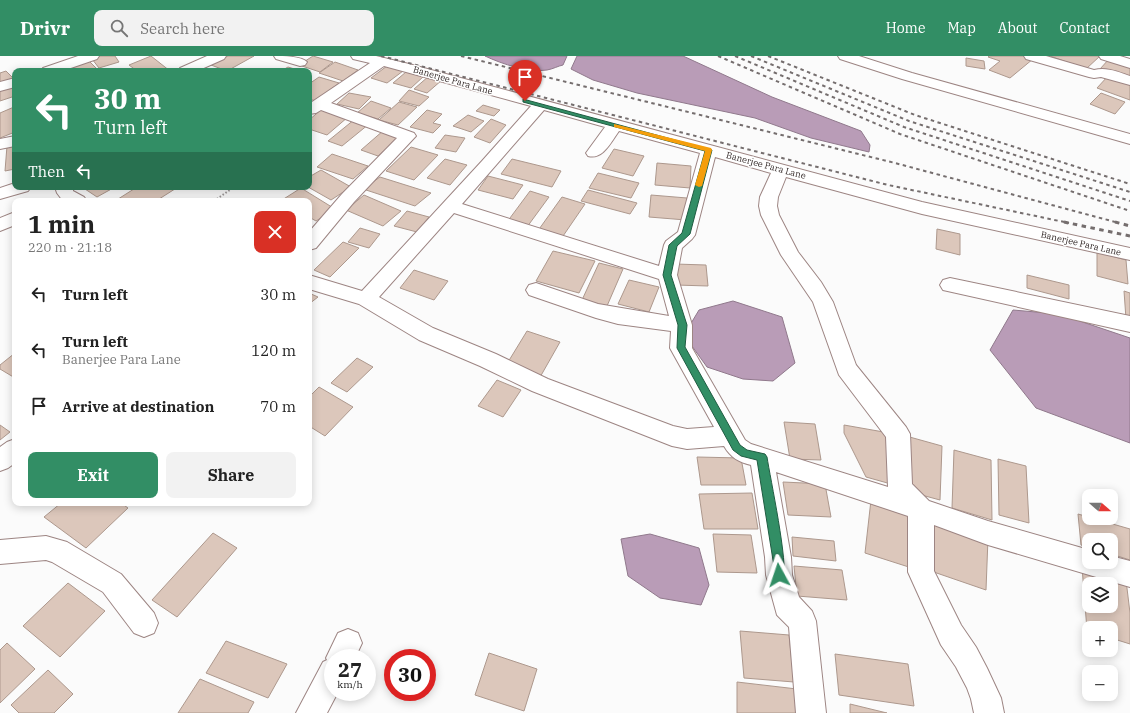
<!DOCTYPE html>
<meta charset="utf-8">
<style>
:root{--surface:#fff;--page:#f2f2f2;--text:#222;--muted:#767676;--accent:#328e65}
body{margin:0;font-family:"IBM Plex Serif",serif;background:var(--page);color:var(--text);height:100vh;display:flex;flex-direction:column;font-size:15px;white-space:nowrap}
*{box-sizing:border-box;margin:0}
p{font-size:13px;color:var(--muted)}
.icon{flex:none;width:22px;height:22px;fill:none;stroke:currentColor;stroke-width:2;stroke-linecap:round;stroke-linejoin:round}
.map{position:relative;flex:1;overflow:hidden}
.details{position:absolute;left:12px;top:142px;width:300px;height:308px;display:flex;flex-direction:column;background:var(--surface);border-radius:8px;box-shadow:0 2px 10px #0003}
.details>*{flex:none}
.banner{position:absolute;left:12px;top:12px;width:300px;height:122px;border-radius:8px;box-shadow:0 2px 10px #0003;background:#328e65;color:#fff;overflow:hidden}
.needle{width:26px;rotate:110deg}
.buttons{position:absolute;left:1082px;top:433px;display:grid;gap:8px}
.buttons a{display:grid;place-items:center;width:36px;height:36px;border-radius:8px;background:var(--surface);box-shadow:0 2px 10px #0003;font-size:20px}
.speed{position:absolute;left:324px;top:593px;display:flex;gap:8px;font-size:20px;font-weight:700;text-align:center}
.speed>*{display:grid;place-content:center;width:52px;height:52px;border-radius:50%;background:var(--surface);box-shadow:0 2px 10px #0003;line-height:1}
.speed small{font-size:10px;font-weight:400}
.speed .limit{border:6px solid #d22;background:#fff;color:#111}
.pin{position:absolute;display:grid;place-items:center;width:34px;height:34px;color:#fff;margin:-41px -17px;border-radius:50% 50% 50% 0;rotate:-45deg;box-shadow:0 0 4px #0007}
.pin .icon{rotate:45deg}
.me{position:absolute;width:44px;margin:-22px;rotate:355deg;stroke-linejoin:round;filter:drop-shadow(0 0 3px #0008)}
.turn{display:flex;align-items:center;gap:14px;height:84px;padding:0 16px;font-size:18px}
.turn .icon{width:52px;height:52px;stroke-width:2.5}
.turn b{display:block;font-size:28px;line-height:34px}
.then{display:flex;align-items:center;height:38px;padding:0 16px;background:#0003;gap:8px;font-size:15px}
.round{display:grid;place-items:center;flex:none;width:42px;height:42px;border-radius:8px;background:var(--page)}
.headline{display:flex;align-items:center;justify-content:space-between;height:68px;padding:0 16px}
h1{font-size:24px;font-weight:700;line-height:30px}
.button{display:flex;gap:8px;margin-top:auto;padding:8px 16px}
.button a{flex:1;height:46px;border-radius:8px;background:var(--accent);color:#fff;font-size:16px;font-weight:700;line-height:46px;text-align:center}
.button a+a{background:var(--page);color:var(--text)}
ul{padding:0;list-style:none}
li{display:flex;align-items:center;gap:12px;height:56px;padding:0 16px}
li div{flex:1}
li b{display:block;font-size:15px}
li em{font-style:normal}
header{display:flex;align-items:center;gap:24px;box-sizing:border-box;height:56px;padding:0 20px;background:var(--accent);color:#fff}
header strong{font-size:19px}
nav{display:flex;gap:22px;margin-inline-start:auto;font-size:14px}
.search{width:280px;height:36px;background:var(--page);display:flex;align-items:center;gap:10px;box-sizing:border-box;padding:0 14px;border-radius:8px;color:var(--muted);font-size:15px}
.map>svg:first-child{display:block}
.water{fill:#b99cb7;stroke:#90798c}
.building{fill:#dcc7bb;stroke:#ad988d;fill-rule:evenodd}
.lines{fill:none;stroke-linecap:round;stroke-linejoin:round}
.minor-casing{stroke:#9d8583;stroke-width:2}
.path{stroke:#9d9898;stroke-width:2;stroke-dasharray:1.5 2;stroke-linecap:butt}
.minor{fill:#fff;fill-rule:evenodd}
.rail-far1{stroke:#756e6e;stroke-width:2;stroke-dasharray:3.5 3.5;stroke-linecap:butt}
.rail{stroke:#756e6e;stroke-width:3;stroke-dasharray:4.5 4.5;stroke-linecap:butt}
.route{fill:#328e65;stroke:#205c42}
.slow{fill:#f59e0b}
.labels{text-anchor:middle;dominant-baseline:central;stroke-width:3;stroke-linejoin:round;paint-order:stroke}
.far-street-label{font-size:9px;fill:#322827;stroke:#fff}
</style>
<header>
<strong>Drivr</strong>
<div class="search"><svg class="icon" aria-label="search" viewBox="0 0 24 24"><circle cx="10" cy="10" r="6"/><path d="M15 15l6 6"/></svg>Search here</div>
<nav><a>Home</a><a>Map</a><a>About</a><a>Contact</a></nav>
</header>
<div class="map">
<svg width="1130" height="657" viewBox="0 0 1130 657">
<rect width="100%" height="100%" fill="#fbfbfb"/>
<path class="water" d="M485 0H567L563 9C558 10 553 13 547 14 529 17 502 8 485 0Z
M577 0H683L772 41 861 75 870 89 869 96 811 82 755 62 637 37 593 24 571 13Z
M733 245 782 261 795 307 773 325 743 323 707 311 684 279 699 254Z
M1013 254 1059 258 1130 282V387L1036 352 990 294Z
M650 478 699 492 709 529 701 549 660 542 628 520 621 483Z"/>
<path class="building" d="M100 0H115L119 6 99 12 92 3Z
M151 0 170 15H137L129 9Z
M228 0H254L227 15 211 9Z
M313 0 333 6 320 16 299 9Z
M989 0H1026L1033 3 1010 22 989 14 1000 5 988 1Z
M1050 0H1100L1086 13Z
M966 2 984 5 985 13 966 10Z
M1109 3 1130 10V23L1100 13Z
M88 4 99 15H75L70 10Z
M335 6 358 14 343 25 319 17Z
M387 10 403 15 387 27 371 22Z
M288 11 301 15H281Z
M6 15 15 24 0 30V17Z
M406 16 424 20 411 32 393 27Z
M429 20 442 24 427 37 414 33Z
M1108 20 1130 27V44L1097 32Z
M319 21 339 27 316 45 309 43V28Z
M15 28V40L0 45V33Z
M409 34 429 41 419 50 399 45Z
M349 37 371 41 359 53 337 48Z
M1101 37 1125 46 1115 58 1090 48Z
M371 45 391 52 378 63 357 57Z
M399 46 417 51 398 69 379 64Z
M483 49 500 54 494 60 476 55Z
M14 51 15 76 0 82V57Z
M322 53 348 61 327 79 309 73V64Z
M427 54 442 58 433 67 441 69 433 77 410 71Z
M468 59 484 65 471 76 453 70Z
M355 63 369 68 342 90 328 85Z
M491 63 506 69 490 87 474 81Z
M384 74 399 82 378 100 361 94Z
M445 79 465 82 456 96 435 92Z
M15 89V113L5 115 7 90Z
M411 91 438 99 414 124 386 115Z
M614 93 644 100 633 120 602 112Z
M332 98 368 110 353 123 317 111Z
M445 103 467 109 450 129 427 122Z
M512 103 561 115 552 131 501 118Z
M657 107 691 110 690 132 655 129Z
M321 114 351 131 331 144 308 131H309V121Z
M598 117 639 127 631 142 589 132Z
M488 120 523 129 513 143 478 134Z
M380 121 431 137 415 150 363 133Z
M82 131H115L97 141Z
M137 131H178L156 145H115Z
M301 132 335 153 316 165 309 161V145H284L282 144Z
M588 134 637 147 630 158 581 145Z
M530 135 549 141 527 171 507 166Z
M364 139 401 155 383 170 346 154Z
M651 139 687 142 686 164 649 161Z
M562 141 585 148 561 183 537 176Z
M407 155 429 161 417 176 394 170Z
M360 172 380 178 369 192 348 186Z
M937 173 960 178V199L936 193Z
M343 186 359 192 330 221 314 214Z
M553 195 595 205 579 237 536 225Z
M1097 196 1126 204 1128 228 1097 220Z
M599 207 623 213 607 250 582 244Z
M675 208 706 209 708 230 676 229Z
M414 214 448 225 434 244 400 232Z
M1027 219 1069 229V243L1027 232Z
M629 224 659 231 649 256 618 248Z
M1124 235 1130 237V264L1126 263Z
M309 237 318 241 309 248Z
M527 275 560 286 539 323 505 311Z
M15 297V322L0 313V309Z
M357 302 373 311 347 336 331 327Z
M497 324 521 334 503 361 478 350Z
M319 331 353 351 325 380 309 370V341Z
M784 366 815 368 821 404 790 403Z
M0 369 10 376 0 384Z
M844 369 895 378 891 428 866 421 844 377Z
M906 380 942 390 940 444 903 434Z
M954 394 991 404 992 464 952 452Z
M697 401 741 402 746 429H701Z
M998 403 1026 410 1029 467 999 459Z
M783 426 825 428 831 461 788 459Z
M752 437 758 473H704L699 438Z
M871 444 918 458 915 513 865 497Z
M61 447H121L128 452 86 492 44 461Z
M1078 458 1130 473V504L1111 498V484H1089V492L1081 489Z
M929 463 988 482 986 534 925 513Z
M213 477 237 492 177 561 152 544Z
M713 478 751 479 757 517 717 516Z
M792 481 834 485 836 505 793 500Z
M794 510 842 514 847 544 797 540Z
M1082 511 1126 524 1130 557V588L1111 582V572H1089V575L1087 574ZM1089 528H1111V550H1089Z
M68 527 105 555 60 601 23 570Z
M740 575 789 579 794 626 744 622Z
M226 585 287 608 268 642 206 617Z
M7 587 35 613 0 647V594Z
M489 597 537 613 524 655 475 639Z
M835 598 908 608 914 650 839 639Z
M48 614 73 638 54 657H19L11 649Z
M200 623 254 646 248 657H178Z
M737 626 797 633 799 657H737Z
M850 648 887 657H850Z"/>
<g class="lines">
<g class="minor-casing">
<path id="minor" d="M78 0H99L97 3 62 15H41L43 12Z
M207 0H226L224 3 197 15H178L180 12Z
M274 0C284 0 301 0 307 6L305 9 300 10 276 3Z
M351 0H376L409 8 922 146 1130 192V204L922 158 786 121 778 141 777 150 779 159 798 196 821 226 833 246 856 309 906 371 910 378 912 428 929 445 988 465 1089 494V506H1111V500L1130 505V531L988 489 934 469V515L961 569 976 591 987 612 1001 642 1004 657H974L971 643 967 632 956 611 941 589 908 516V460L776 416 791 501 792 519 799 541 812 555 816 565 826 657H796L789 571 777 559 766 519 765 501 751 409C739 406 731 402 724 390L687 393 672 390 532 335 480 310 419 284 359 248 309 233V219L362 235 482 105 531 50 384 10 331 47 414 77 416 80 354 146 316 192 309 194V176L342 138 397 82 321 54 316 57 309 58V48L370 7 353 3ZM544 54 605 71 586 97 588 100C603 104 611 86 619 75L700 97 678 176 666 185 664 189 659 210 462 148ZM715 101 771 117 760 141 759 150 761 159 781 199 813 246 839 319 886 381 888 431 751 388 745 384 692 292V269L677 219 682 192 692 183 695 179ZM454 157 659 223 669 260 598 248 536 227 529 229 526 234 529 239 596 262 618 268 671 275 670 292 714 371 687 373 673 370 548 323 496 298 433 272 379 241Z
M838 0H859L912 17 1130 78V88L902 23 840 3Z
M1024 0H1046L1094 14C1107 11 1118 16 1130 20V29L1101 21 1094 22 1089 21 1026 3Z
M1099 0H1120L1130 3V12L1101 3Z
M15 22V31L0 35V26Z
M15 80V90L0 93V83Z
M15 127V131H31L28 135 0 143V132Z
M55 131H73V135L84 141 87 145H63L57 137Z
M15 156V169L0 175V162Z
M950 222 1130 260V276L943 234 940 229 943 224Z
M15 383V407L8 412 0 415V391L7 386Z
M46 480 67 486 121 518 154 557 158 567 154 577 144 581 134 577 103 536 52 506 46 504 0 508V484Z
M348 573 358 577 362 587 355 602H333V636H338L327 657H296L323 606 327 604 326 602 338 577Z"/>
</g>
<path class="path" d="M214 145 234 131"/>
<use href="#minor" class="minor"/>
<path class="rail-far1" d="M381 0 888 129 1069 167
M461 0 895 107 1119 167
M718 0 900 78 1130 155
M735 0 904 71 1130 145
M751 0 909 65 1130 136
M768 0 915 59 1130 128"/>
<path class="rail" d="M1064 166 1130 180
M1115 166 1130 170"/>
</g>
<path class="route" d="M523 43 712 94 690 178 677 190 671 219 687 269 685 291 740 389 747 394 765 398 767 401C770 421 789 510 783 523L779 525 776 523 757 404 741 400 733 394 677 292 678 269 663 219 669 189 682 177 705 95 523 46Z"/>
<path class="slow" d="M614 68 711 92 712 94 702 130 699 131 695 129 705 95 614 71Z"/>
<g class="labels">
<g class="far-street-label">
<text transform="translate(453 24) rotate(16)">Banerjee Para Lane</text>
<text transform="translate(766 109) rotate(15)">Banerjee Para Lane</text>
<text transform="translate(1081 187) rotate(13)">Banerjee Para Lane</text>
</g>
</g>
</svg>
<div class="buttons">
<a><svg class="needle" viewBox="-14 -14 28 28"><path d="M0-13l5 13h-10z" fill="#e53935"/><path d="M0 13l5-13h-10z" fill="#767676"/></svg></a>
<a><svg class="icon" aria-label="search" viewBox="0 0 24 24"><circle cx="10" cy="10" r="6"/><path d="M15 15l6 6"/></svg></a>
<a><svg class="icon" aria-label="layers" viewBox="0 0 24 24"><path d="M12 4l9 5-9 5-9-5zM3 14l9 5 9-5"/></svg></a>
<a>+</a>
<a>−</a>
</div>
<div class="speed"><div>27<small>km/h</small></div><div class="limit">30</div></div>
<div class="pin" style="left:525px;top:45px;background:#d93025"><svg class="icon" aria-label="arrive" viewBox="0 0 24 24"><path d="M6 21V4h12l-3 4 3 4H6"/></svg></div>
<svg class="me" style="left:779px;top:519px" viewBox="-20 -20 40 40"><path d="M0-17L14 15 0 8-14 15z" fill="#328e65" stroke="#fff" stroke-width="4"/></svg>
<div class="banner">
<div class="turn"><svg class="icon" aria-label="left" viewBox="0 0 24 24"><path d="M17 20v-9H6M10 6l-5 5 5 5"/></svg><div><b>30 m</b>Turn left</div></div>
<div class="then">Then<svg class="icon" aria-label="left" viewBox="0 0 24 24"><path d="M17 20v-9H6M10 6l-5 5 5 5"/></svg></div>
</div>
<section class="details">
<div class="headline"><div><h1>1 min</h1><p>220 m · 21:18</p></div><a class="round" style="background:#d93025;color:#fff"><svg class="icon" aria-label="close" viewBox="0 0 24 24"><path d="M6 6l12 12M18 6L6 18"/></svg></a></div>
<ul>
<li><svg class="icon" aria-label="left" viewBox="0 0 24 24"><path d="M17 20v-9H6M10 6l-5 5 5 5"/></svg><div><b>Turn left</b></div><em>30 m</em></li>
<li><svg class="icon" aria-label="left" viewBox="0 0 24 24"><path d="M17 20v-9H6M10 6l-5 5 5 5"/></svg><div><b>Turn left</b><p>Banerjee Para Lane</p></div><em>120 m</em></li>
<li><svg class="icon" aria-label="arrive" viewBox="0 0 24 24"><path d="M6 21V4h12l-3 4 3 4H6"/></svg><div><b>Arrive at destination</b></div><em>70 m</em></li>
</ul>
<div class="button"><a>Exit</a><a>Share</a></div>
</section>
</div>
